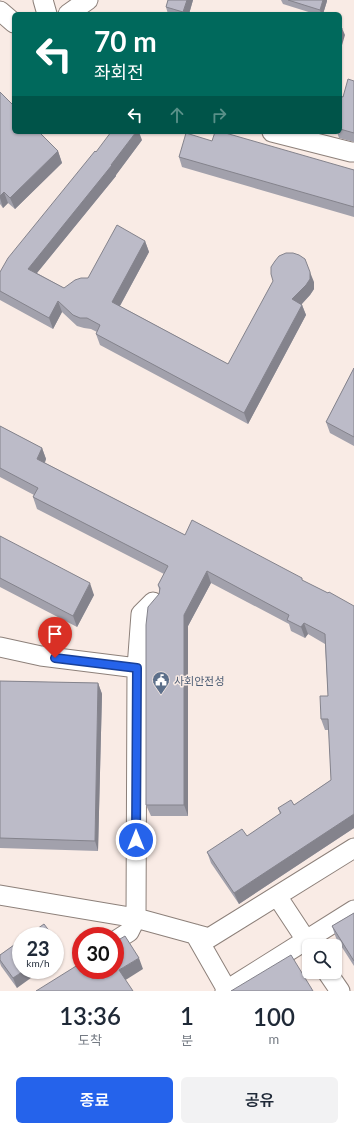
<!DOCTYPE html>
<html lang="ko">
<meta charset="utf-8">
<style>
:root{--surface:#fff;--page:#f2f2f3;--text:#1f2937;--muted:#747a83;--accent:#2563eb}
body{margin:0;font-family:Lato,"Noto Sans KR",sans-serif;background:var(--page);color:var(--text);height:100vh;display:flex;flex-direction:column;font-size:15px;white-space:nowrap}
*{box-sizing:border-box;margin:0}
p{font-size:13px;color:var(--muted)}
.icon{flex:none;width:22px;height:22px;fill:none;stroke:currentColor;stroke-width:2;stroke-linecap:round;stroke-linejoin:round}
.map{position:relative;height:991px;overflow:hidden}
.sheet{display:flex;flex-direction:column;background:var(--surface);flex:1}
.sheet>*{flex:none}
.guide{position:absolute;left:12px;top:12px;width:330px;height:122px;border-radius:6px;box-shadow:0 1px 3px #0004;background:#00695c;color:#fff;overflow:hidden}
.buttons{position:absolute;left:302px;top:939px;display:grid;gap:8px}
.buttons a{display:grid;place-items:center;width:40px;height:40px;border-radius:6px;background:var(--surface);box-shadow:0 1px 3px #0004;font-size:20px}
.speed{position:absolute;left:12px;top:927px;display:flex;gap:8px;font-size:20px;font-weight:700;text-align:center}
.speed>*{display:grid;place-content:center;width:52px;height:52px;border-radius:50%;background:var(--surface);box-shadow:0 1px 3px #0004;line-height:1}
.speed small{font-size:10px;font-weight:400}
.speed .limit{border:6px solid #d22;background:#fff;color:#111}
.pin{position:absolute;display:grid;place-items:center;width:34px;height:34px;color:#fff;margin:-41px -17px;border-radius:50% 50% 50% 0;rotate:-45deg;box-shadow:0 0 4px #0007}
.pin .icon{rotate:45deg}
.me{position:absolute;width:44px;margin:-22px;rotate:0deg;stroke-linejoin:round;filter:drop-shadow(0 0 3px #0008)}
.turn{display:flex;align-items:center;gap:14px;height:84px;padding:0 16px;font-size:18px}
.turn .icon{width:52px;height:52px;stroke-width:2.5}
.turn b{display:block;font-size:28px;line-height:34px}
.lanes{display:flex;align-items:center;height:38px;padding:0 16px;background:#0003;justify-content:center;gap:20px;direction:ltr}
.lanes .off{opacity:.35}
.eta{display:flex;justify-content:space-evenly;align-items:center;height:68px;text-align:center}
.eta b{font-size:24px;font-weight:600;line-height:28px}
.cta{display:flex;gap:8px;margin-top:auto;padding:8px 16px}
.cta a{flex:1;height:46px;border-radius:6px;background:var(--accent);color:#fff;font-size:16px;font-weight:600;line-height:46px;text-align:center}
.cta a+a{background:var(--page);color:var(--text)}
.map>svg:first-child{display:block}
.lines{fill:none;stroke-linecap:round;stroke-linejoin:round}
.minor-casing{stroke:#8d807a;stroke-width:21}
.minor{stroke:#fff;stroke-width:19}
.wall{fill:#a2a1ac}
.shaded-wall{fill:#84838c}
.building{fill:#bcbbc8;stroke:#84838c}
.route-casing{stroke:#184099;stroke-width:10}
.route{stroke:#2563eb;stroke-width:7}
.labels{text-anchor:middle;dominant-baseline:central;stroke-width:3;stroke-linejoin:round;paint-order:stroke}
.service-label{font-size:11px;fill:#4e5e75;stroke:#f9ebe5;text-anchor:start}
</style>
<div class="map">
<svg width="354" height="991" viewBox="0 0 354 991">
<rect width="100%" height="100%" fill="#f9ebe5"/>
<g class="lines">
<g class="minor-casing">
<path id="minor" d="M43 0 47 14
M0 11 14 23
M68 14 88 0
M272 132 351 152H354
M0 647 41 656 137 668
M0 895 136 918 209 938 354 848
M277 896 310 946
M195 934 227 990
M115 941 129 932 136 918 137 668 141 614 153 602
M327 972 340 991
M225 991 354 910"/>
</g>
<use href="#minor" class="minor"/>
</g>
<path class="wall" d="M168 0H193L189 14H168L166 7Z
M281 0H327V1L323 14H315L283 4Z
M354 81V142L339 138 337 132H340V96L343 97Z
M0 92 58 151 62 163 15 209 8 203 3 208 0 204Z
M142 140 116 175V176L37 273 64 288 88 278 145 241 149 252 120 306 228 364 314 282V289L310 295 302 304V305L306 315 248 424 100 345 96 334 97 332 91 329 84 328 77 326 62 312 53 329 0 300V272L96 152Z
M212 141 354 170V217L182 167 179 157Z
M354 368V446L330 433 326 422Z
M0 426 42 448 46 459 45 463 185 535 303 581 328 593 354 828 239 904 211 863 207 852 247 836 280 814 278 808 294 805 331 780 329 730H325L321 719 328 696 325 644 308 634 305 638 291 631 289 624 211 583 188 626V816H151L146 805 159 594V589L158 585 164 574 37 509 33 497 34 495 0 477Z
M0 536 94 595 77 627 0 587Z
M0 681 98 683 102 694 98 851 0 848Z
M354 913V966L336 938 332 926Z
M21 940 17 988 1 966 0 963V955Z"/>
<path class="shaded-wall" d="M187 0H193L189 14H184L183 12Z
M323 0H327V1L323 14H321L320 10Z
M342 28 345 35 340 52V36Z
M136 132H139L142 140 116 175V176L32 279 28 269Z
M58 151 62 163 15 209 10 198Z
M4 192 8 203 3 208 0 198V196Z
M145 241 149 252 116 313 112 302Z
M310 272 314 282V289L310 295 296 310 292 299Z
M58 301 62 312 53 329 49 318Z
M302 305 306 315 248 424 244 413Z
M42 448 46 459 41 470 37 459Z
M207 571 211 583 188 626V816L184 805V615Z
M90 583 94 595 77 627 73 616Z
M304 623 308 634 305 638 301 627Z
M98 683 102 694 98 851 95 841Z
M354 814V828L239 904 234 893Z
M60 945 63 955 55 961V949Z
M139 958 143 969 124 981 119 970Z
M25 970H42L17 988 13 978Z"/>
<path class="building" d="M168 0H187L183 12 166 7Z
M288 0H323L320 10Z
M340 28H342L340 36Z
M348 79 354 81V133L340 129V96L343 97Z
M0 92 14 106V132H39L58 151 10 198 4 192 0 196Z
M111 132H136L111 165H112L28 269 64 288 75 280 81 278H88L117 225 145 241 112 302 228 364 273 281 271 274V267L275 261 279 256 286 253H293L299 255 305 259 310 272V279L306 285 292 299 302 305 244 413 96 334 100 325 87 318H80L73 315 58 301 49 318 0 291V272L8 258 95 151 96 152Z
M215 132H222L354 170V207L179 157 186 133 212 141Z
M354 368V437L326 422Z
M0 426 42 448 37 459 185 535 192 520 302 578V580L328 593 329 592 354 606V814L234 893 207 852 242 829 247 836 281 813 278 808 291 800 294 805 331 780 328 719H321L320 696H328L325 634 304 623 301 627 287 620 289 615 207 571 184 615V805H146V625L148 607 159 594 160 588 158 585 168 566 33 497 38 488 0 468Z
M0 536 90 583 73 616 0 578Z
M0 681 98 683 95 841 0 838Z
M354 913V961L332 926Z
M44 924 53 936H27Z
M125 936 139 958 119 970 133 991H36L81 963V970H115V942Z
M55 939 60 945 55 949Z
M21 940V970H25L13 978 0 960V955Z
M291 955 313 991H231Z"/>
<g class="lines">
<g class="route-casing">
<path id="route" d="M55 658 137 668 136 840"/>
</g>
<use href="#route" class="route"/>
</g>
<defs>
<g id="civic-pin" transform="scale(0.9)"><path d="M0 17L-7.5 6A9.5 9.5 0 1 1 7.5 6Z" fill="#5c6f8a" stroke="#f9ebe5"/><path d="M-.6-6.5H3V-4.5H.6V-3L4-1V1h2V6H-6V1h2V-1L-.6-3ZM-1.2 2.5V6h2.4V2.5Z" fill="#fff"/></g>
</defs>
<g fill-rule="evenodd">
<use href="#civic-pin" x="161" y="680"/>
</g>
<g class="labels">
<g class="service-label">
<text x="174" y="680">사회안전성</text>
</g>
</g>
</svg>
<div class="buttons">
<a><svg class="icon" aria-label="search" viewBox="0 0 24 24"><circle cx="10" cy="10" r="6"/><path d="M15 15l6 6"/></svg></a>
</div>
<div class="speed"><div>23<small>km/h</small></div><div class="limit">30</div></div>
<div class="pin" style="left:55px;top:658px;background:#d93025"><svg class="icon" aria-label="arrive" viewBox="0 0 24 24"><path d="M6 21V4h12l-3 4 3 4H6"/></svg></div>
<svg class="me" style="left:136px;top:840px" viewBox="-20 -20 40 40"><circle r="17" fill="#2563eb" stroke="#fff" stroke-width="3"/><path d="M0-11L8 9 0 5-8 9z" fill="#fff"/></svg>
<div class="guide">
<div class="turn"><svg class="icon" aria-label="left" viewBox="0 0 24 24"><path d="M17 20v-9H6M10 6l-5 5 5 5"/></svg><div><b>70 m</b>좌회전</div></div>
<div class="lanes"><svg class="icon" aria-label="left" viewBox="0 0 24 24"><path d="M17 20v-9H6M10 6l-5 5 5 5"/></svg><svg class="icon off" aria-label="ahead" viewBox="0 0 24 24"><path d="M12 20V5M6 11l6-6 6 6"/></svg><svg class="icon off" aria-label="right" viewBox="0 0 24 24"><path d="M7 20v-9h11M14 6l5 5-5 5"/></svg></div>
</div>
</div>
<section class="sheet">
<div class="eta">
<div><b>13:36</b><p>도착</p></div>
<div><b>1</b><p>분</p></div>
<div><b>100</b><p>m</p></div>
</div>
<div class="cta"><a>종료</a><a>공유</a></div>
</section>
